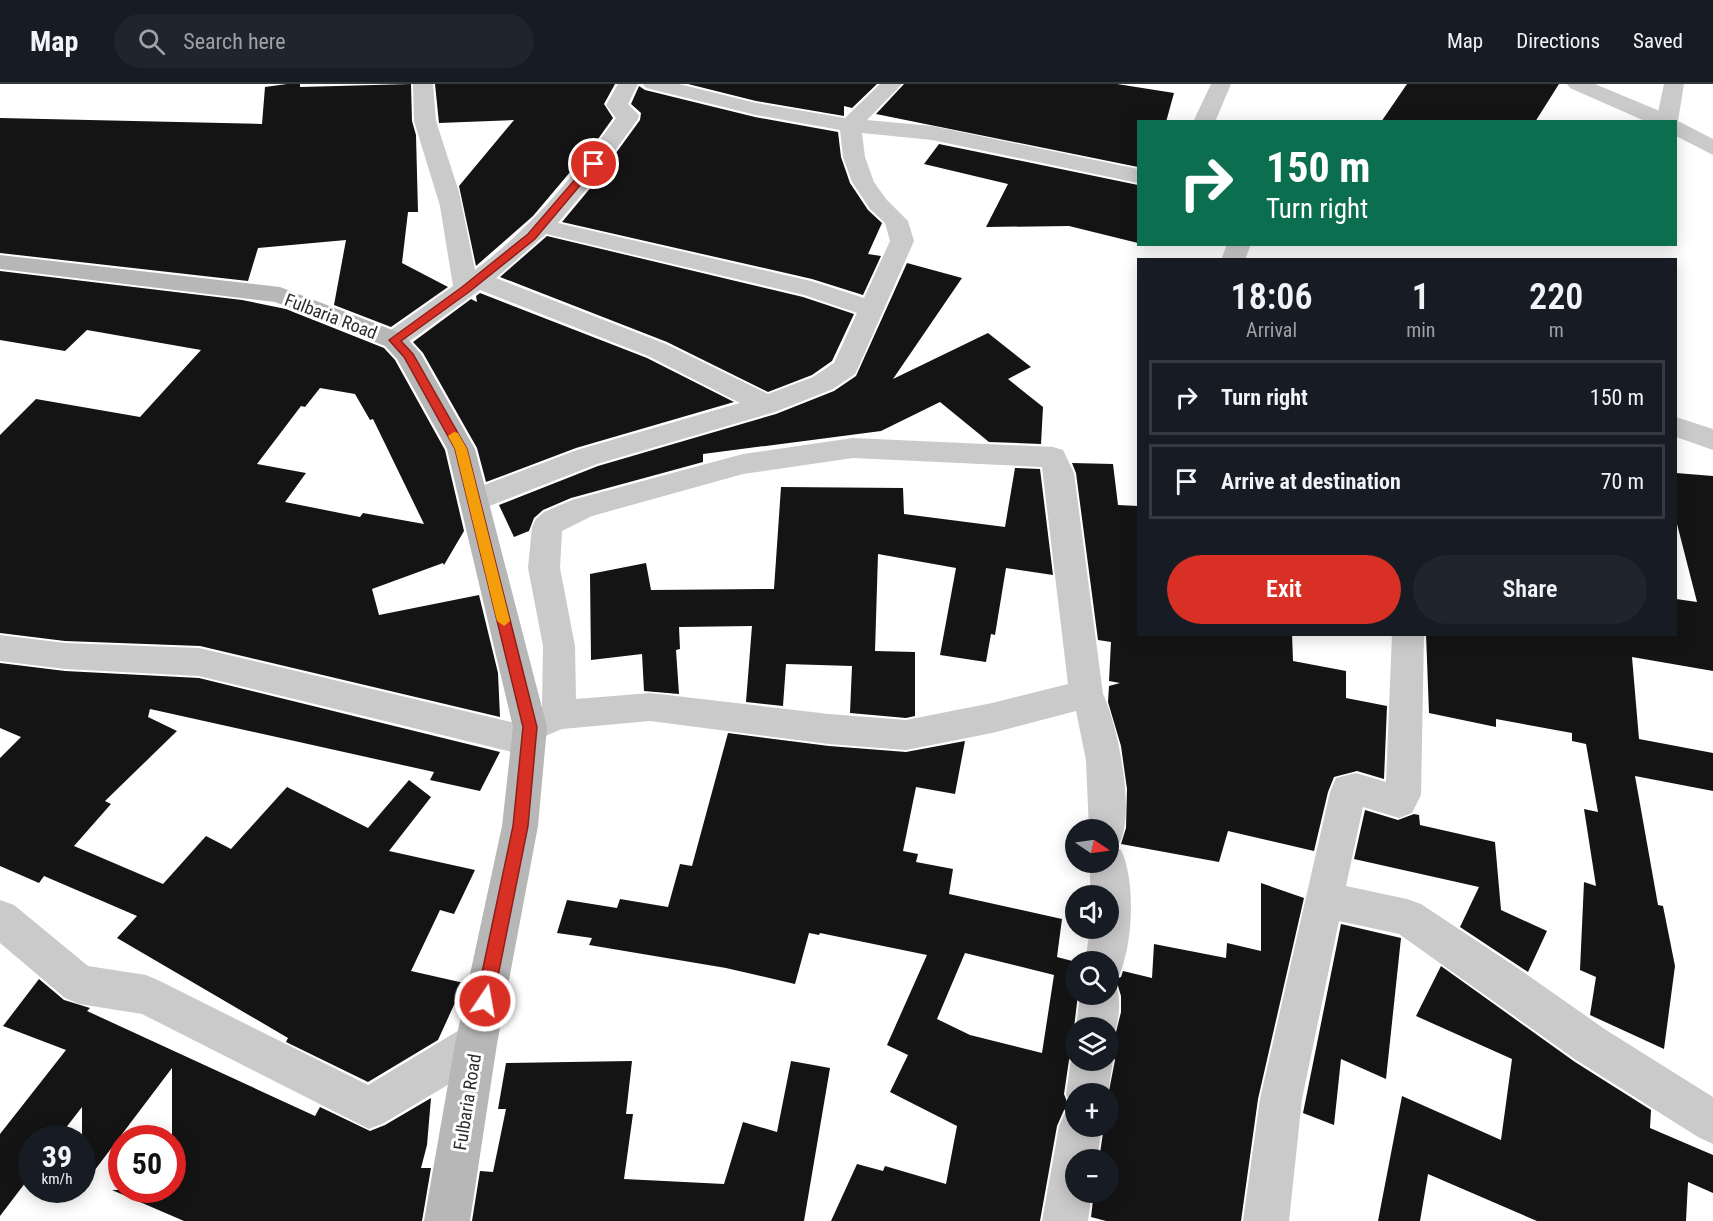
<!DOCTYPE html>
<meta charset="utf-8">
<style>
:root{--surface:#171b24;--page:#20242c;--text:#f1f3f6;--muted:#9ea1a6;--line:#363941;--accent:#d93025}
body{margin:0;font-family:"Roboto Condensed",sans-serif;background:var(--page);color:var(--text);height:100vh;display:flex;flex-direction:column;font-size:22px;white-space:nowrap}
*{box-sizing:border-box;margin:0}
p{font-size:20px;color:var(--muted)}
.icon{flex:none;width:33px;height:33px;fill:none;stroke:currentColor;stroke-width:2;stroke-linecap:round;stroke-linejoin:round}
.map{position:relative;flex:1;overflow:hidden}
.details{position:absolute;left:1137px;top:174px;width:540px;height:378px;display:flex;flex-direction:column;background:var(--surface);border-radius:0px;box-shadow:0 3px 15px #0003}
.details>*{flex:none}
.top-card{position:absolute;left:1137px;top:36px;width:540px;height:126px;border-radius:0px;box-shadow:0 3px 15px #0003;background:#0b6e4f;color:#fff;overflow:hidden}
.needle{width:39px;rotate:103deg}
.controls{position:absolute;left:1065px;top:735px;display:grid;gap:12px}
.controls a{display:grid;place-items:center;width:54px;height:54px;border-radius:50%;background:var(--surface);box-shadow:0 3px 15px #0003;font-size:30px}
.speed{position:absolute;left:18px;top:1041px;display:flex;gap:12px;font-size:30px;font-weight:700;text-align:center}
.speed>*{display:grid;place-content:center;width:78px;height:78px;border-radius:50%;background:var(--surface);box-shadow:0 3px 15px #0003;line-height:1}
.speed small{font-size:15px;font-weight:400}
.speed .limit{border:9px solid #d22;background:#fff;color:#111}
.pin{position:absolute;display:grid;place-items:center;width:51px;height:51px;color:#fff;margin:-26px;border:3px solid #fff;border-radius:50%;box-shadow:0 2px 6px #0007}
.me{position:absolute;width:66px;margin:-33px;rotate:12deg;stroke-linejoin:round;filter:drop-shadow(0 0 4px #0008)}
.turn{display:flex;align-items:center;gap:21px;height:126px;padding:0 30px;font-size:27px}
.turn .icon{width:78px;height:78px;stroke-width:2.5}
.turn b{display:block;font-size:42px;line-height:51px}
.eta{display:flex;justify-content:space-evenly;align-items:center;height:102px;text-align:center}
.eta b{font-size:36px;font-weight:600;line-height:42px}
.button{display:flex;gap:12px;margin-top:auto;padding:12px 30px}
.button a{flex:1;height:69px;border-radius:36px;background:var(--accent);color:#fff;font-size:24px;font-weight:600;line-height:69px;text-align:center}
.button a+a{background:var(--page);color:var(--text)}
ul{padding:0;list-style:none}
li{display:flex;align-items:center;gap:18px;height:75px;margin:0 12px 9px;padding:0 18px;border:3px solid var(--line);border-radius:0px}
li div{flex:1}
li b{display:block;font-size:22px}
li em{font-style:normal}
header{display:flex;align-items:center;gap:36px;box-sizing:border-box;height:84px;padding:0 30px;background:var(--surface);border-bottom:2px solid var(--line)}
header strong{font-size:28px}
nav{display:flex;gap:33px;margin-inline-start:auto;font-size:21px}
.search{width:420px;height:54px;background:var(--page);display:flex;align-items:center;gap:15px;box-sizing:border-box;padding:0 21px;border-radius:33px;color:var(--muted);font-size:22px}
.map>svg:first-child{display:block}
.building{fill:#141414;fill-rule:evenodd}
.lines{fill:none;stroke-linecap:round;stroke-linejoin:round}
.minor{fill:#cacaca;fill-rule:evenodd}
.tertiary{fill:#cacaca;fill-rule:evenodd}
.secondary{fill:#b7b7b7;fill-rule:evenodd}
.route{fill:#d93025;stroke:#8d1f18;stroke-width:1.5}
.slow{fill:#f59e0b}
.labels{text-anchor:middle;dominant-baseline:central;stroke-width:6;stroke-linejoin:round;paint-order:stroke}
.street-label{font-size:18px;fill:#2d2d2d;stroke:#fff}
</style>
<header>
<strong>Map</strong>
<div class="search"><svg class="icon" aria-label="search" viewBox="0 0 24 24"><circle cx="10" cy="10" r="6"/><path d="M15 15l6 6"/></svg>Search here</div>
<nav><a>Map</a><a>Directions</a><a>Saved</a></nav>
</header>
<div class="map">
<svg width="1713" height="1137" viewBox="0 0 1713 1137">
<rect width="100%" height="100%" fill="#fff"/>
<path class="building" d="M287 0H300V3L411 0 412 37 416 51 418 128H408L402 179 448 203 391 243 334 221 346 156 258 164 248 197 0 169V34L262 40 265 3Z
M435 0H615L604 20 613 34 598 55 533 132 476 182 459 102 514 36 439 39Z
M688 0H877L852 24 844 22V32L756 17Z
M904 0H1117L1174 9 1166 38H1138V83L876 30Z
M1407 0H1559L1535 38H1381Z
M639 2 645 6 755 33 838 48 841 73 850 99 868 126 882 139 868 170 881 172 863 211 812 195 562 138 592 102 640 36 641 29 631 20Z
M939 60 1138 101V159L1069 142 986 143 1008 100 924 80Z
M547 152 803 213 854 230 832 277 812 291 768 308 667 258 500 193Z
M907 179 962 194 893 295 988 249 1031 283 1008 295 1043 323 1041 360 989 358 940 318 881 347 703 370V378L571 414 543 426 534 434 529 447 514 453 499 421 598 382 776 330 834 307 856 292Z
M0 187 242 216 286 225 384 264 395 276 445 366 464 447 444 481 443 479 372 505 379 531 479 511 498 589 500 633 200 562 65 557 0 549V351L36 315 140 333 201 266 87 246 65 267 0 256ZM320 304 355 310 370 336 373 335 424 440 363 429 360 433 285 418 306 389 257 380 301 322 305 323Z
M480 209 647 274 734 318 576 364 486 398 477 364 423 269 413 258 471 215 477 218 476 212Z
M1072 379 1113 380 1118 421 1138 422V550H1292L1293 577 1346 587V614L1387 622 1384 695 1357 687 1334 693 1328 708 1314 767 1228 747 1219 778 1121 760 1126 744 1127 705 1121 662 1108 618 1109 602 1120 599 1109 597 1111 558 1098 556 1076 389Z
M1015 384 1040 385 1053 491 1006 484 995 551 991 550 986 578 940 571 956 484 878 470 875 567 915 568V632L906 634 850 629 852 582 786 580 783 622 746 618 752 542 679 543 680 565 676 566 679 610 644 607 642 570 591 576 590 490 646 479 651 506 774 505 781 403 903 404 904 430 1005 443Z
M1676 389 1713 392V587L1632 573 1639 655 1713 669V707L1635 692 1658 821 1663 822 1675 882 1664 965 1590 931 1596 893 1580 886 1584 798 1596 802 1584 725 1598 728 1586 660 1572 657V649L1496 635V643L1429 629 1426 550H1676V515L1697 518 1676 436Z
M0 579 65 587 199 594 500 668 480 707 430 696 434 688 150 625 148 633 177 647 105 717 111 720 74 762 163 800 206 752 231 765 287 703 368 744 409 696 431 713 389 767 475 786 454 830 440 826 411 887 464 899 438 956 368 998 286 958 288 954 117 854 137 832 44 792 39 799 0 782V674L21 653 0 644Z
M728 649 829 662 906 668 965 657 955 710 916 703 903 767 918 770 916 778 953 785 949 810 1062 835 1057 873 1076 878V910H1078L1074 944 1076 963 1069 976 1064 1010 1069 1023 1064 1026 1057 1042 1040 1137H831L857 1080 883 1087 885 1082 946 1100 957 1042 890 1008 908 971 887 961 927 871 820 849 819 851 809 849 795 900 726 884 589 861 592 854 557 849 567 816 617 824 620 815 668 823 680 780 692 782ZM965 869 1054 891 1042 969 970 951 937 935Z
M1365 726 1398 736 1414 730 1419 731 1420 741 1495 758 1501 826 1547 847 1528 888 1460 843 1479 803 1354 775Z
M1261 799 1304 814 1258 1015 1241 1137H1106L1091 1133 1094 1108H1108V1076H1099L1104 1042H1108V1012L1115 976 1108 961 1113 960 1121 928V912L1116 895 1121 893 1123 887 1152 894 1154 860 1226 874 1227 859 1261 867Z
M1341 840 1401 854 1386 995 1341 975 1334 1041 1303 1029Z
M1441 882 1575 978 1651 1026 1650 1044 1713 1071V1109L1688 1098 1686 1137H1537L1428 1090 1420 1137H1378L1402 1012 1501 1056 1512 975 1416 932Z
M39 895 64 916 90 924 87 927 315 1032 320 1023 370 1047 385 1041 431 1014 427 1061 421 1084H431L422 1137H184L112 1106H172V984L82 1103V1023L58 1054H32V1090L0 1132V1050L66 966 3 942Z
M632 977 626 1030H633L624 1095 724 1100 743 1038 777 1048 791 977 830 984 804 1137H472L480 1087 493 1088 506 1025H498L506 979Z"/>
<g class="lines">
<path class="minor" d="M413 0H433L436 37 459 108 475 186C535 140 572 94 616 34L606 21 618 0H638L628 20 639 31 638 35 590 101 558 139 811 197 864 214 890 157 885 139 870 125 852 98 843 73 840 46 756 31 646 4 643 0H679L756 19 845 34 880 0H902L867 36 932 42 1138 85V99L932 56 862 49 865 73 874 98 886 115 908 137 914 157 858 284 855 290 833 305 775 328 597 380 474 428 463 425 459 417 463 409 577 366 740 319 648 272 480 206 403 262 394 264 385 262 381 256 385 250 453 202 440 122 414 37ZM546 150 804 211 857 229 834 279 813 293 768 310 666 260 496 194Z
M1211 0H1231L1215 38H1193Z
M1664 0H1684L1678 37 1713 55V71L1676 52V38H1656Z
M1227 160H1251L1245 176H1221Z
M1676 333 1713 345V366L1676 353Z
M853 354 1053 363 1063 366 1074 389 1103 610C1118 642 1135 726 1120 758L1110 762 1121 766C1136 797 1133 860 1119 892L1111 895 1114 896C1123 917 1119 938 1111 959H1108V944H1076L1080 910H1108V878H1085L1090 844H1108V812H1091L1089 778H1108V746H1089L1086 676 1076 627 992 649 906 666 829 660 650 637 562 645 543 653 545 657 540 668 528 672 199 592 65 585 0 577V551L65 559 199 564 515 639 518 633 542 623 543 562 528 484 532 443 536 435 544 428 572 416 743 370ZM853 374 1042 383 1068 600 992 619 906 636 829 630 650 609 576 615 575 562 560 484 562 447 592 432 743 390Z
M1392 550H1424L1421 711 1412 729 1399 734 1363 723 1346 802 1407 815 1421 820 1522 887 1606 946 1713 1013V1060L1698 1053 1576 976 1399 850 1339 837 1302 1015 1289 1137H1243L1260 1015 1330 708 1336 694 1356 689 1386 698Z
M0 816 14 821 88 882 146 891 160 897 368 1001 461 945 476 939 491 945 497 960 491 975 384 1039 369 1045 142 930 79 920 65 914 0 859Z
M1076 965V976H1108V965L1113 976 1108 1010H1076V1042H1102L1097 1076H1076V1108H1092L1088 1137H1042L1059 1042 1066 1027 1072 1024 1066 1010 1071 976Z"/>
<path class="tertiary" d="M1567 0H1595L1674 33 1677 38 1676 40V38H1647L1570 4Z"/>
<path class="secondary" d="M0 171 280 203 403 250 421 270 475 365 547 643 538 742 497 960 470 1137H424L455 960 502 742 513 643 447 365 397 275 385 262 275 218 0 185Z"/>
</g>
<path class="route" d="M590 78 598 80 535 155 469 208 401 257 413 270 467 365 537 643 528 742 493 917 491 923 485 925 479 923 476 917 513 742 523 643 455 365 404 273 389 256 462 203 528 150Z"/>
<path class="slow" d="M454 348 458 349 467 365 510 537 504 542 497 537 455 365 448 352Z"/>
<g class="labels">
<g class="street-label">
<text transform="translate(331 232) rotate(21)">Fulbaria Road</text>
<text transform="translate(467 1018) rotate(-81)">Fulbaria Road</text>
</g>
</g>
</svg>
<div class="controls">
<a><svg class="needle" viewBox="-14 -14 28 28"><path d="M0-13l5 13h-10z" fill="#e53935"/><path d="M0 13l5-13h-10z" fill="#9ea1a6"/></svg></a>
<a><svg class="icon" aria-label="sound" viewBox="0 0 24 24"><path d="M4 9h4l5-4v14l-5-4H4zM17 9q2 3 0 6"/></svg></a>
<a><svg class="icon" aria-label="search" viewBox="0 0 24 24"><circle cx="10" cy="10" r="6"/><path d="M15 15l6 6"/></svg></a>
<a><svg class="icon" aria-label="layers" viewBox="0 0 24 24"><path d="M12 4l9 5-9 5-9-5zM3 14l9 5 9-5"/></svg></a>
<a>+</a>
<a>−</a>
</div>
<div class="speed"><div>39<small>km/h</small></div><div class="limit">50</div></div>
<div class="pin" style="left:594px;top:80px;background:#d93025"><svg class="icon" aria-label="arrive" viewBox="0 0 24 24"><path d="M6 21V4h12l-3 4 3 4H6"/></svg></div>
<svg class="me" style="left:485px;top:917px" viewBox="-20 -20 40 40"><circle r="17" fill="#d93025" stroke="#fff" stroke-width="3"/><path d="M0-11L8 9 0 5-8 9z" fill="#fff"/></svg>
<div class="top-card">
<div class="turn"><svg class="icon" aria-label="right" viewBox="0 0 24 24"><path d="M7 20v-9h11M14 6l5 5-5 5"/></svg><div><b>150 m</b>Turn right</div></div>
</div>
<section class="details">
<div class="eta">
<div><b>18:06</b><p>Arrival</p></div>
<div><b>1</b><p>min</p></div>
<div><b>220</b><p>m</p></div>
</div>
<ul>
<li><svg class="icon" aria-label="right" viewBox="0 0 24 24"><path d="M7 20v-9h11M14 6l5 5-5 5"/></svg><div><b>Turn right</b></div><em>150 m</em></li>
<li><svg class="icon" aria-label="arrive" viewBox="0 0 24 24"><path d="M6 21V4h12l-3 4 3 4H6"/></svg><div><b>Arrive at destination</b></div><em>70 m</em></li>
</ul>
<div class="button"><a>Exit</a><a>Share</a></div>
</section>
</div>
